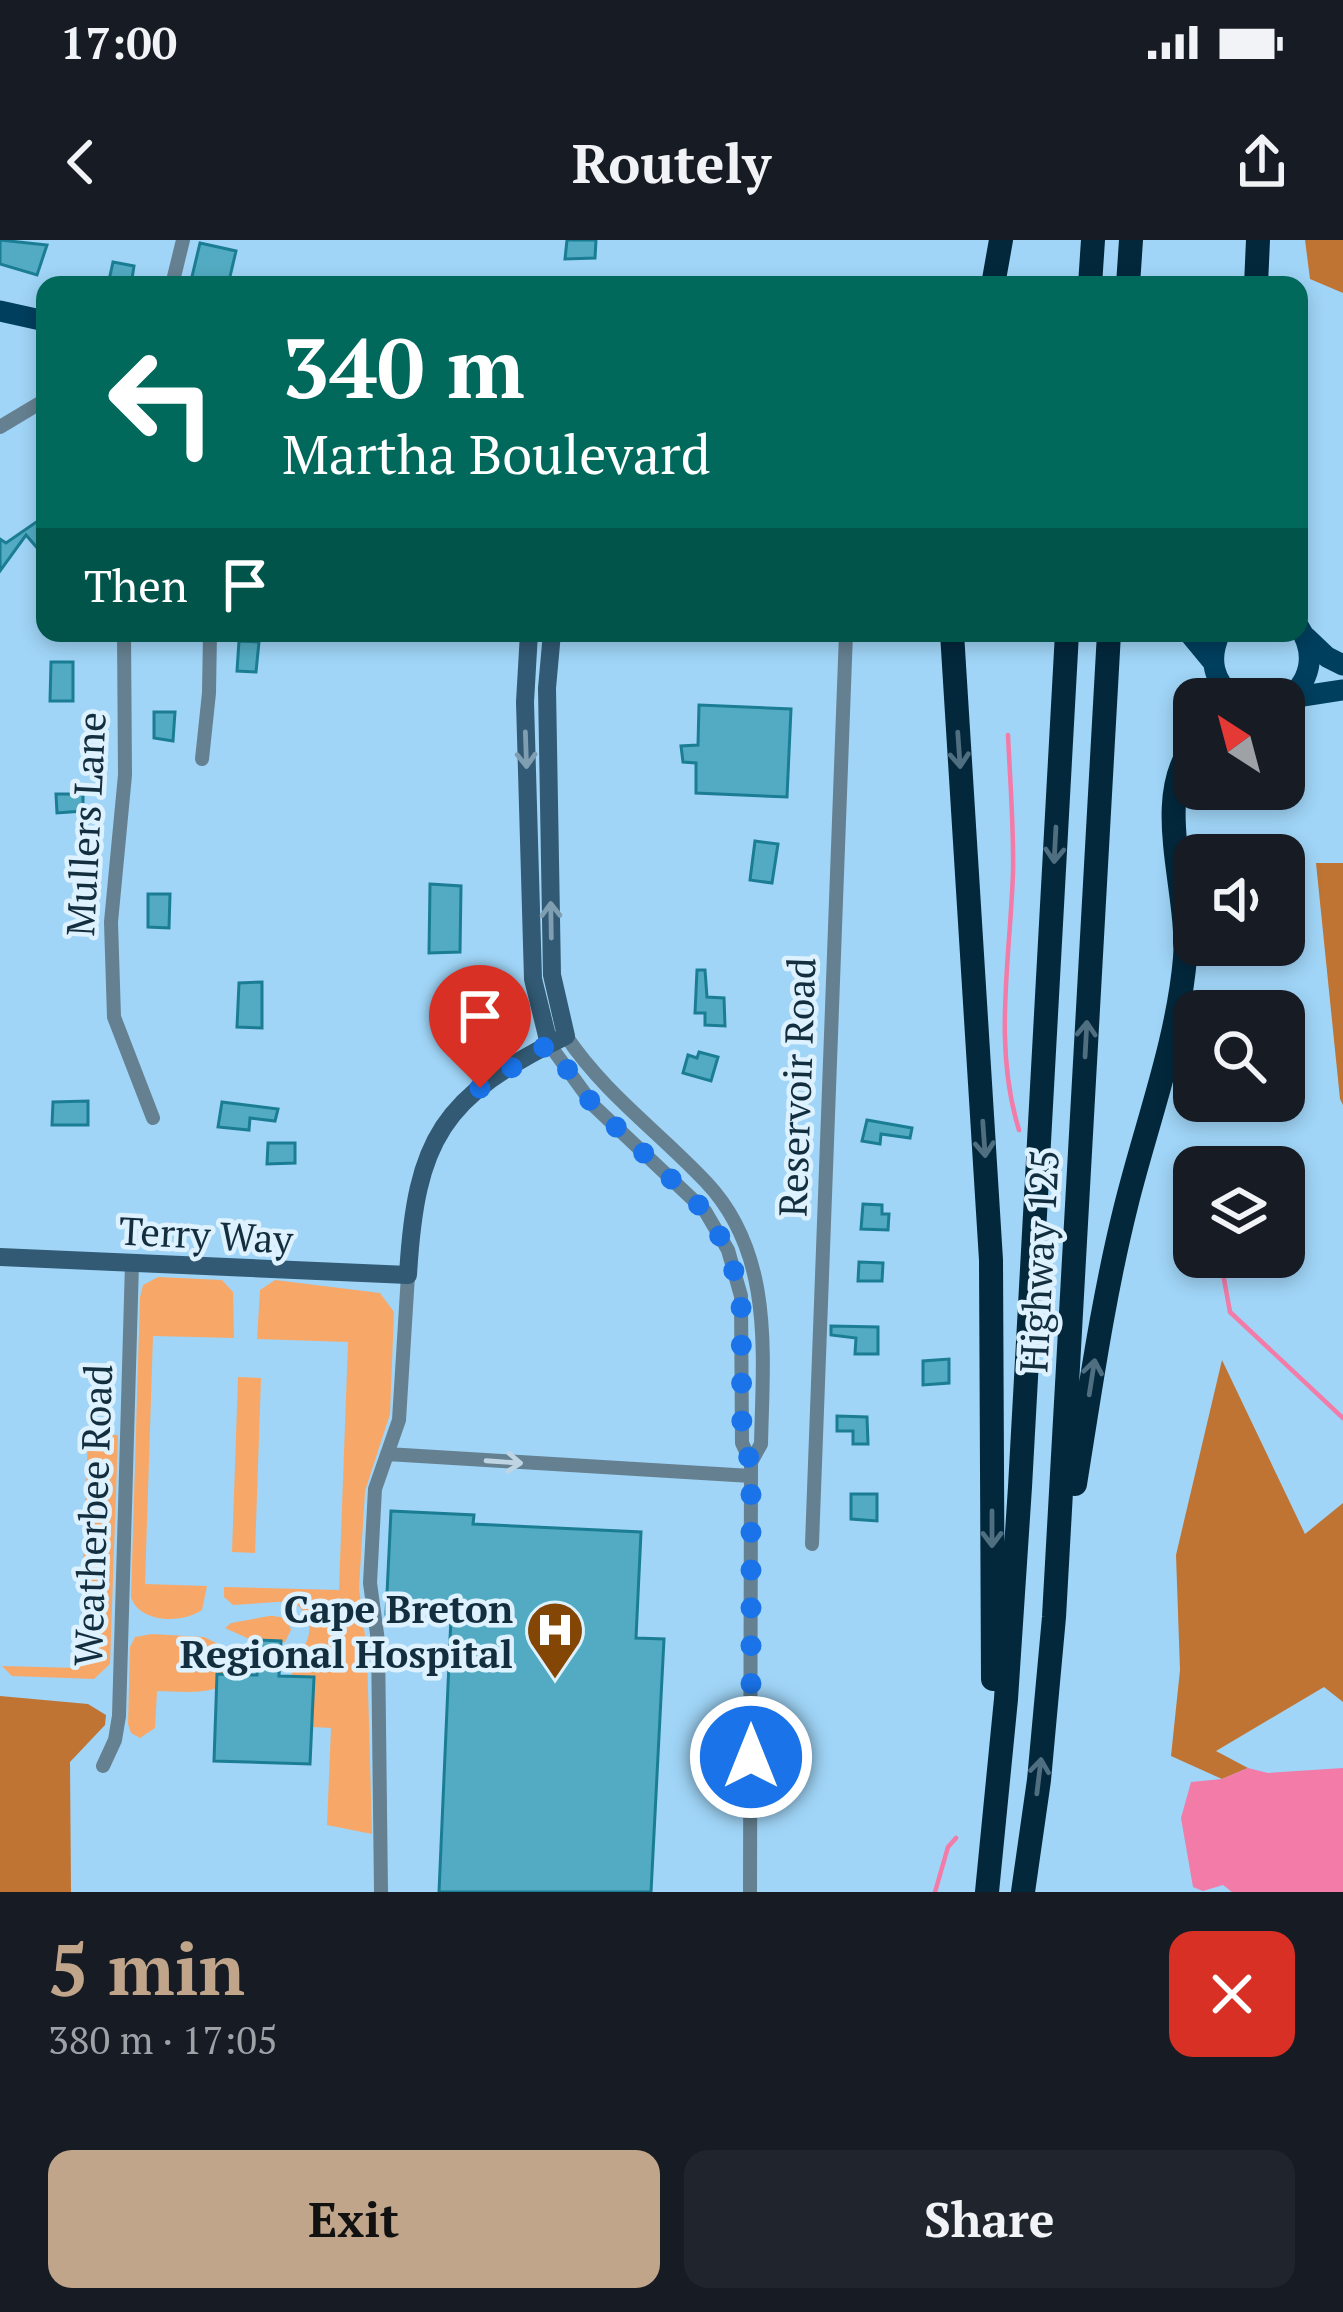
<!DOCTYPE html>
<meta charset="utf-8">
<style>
:root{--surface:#171b24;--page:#20242c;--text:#f1f3f6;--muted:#9ea1a6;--accent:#c0a58a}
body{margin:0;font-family:"PT Serif",serif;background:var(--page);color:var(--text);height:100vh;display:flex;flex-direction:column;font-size:45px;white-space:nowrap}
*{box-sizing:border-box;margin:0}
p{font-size:39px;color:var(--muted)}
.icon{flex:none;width:66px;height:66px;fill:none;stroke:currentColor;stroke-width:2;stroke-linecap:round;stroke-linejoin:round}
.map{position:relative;height:1652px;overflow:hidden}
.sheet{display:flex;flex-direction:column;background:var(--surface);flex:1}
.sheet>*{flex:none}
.banner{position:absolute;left:36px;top:36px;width:1272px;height:366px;border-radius:24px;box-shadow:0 6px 18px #0003;background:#00695c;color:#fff;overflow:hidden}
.needle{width:78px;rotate:324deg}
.controls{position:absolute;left:1173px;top:438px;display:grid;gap:24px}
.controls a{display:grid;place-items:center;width:132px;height:132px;border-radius:24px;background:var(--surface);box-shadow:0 6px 18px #0003;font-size:60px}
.pin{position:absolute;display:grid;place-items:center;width:102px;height:102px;color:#fff;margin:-123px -51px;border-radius:50% 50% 50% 0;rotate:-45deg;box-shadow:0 0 12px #0007}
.pin .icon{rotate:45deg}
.me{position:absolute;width:132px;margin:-66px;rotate:0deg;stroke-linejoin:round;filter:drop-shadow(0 0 9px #0008)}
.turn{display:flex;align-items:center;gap:42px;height:252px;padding:0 48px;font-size:54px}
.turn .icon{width:156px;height:156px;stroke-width:2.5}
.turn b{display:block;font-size:84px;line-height:102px}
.then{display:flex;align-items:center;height:114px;padding:0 48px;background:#0003;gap:24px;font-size:45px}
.round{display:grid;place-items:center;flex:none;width:126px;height:126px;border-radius:24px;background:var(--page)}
.head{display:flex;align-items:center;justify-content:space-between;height:204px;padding:0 48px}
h1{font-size:72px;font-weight:800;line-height:90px;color:var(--accent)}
.action{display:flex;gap:24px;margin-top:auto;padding:24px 48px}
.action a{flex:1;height:138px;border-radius:24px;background:var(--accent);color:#111;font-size:48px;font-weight:800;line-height:138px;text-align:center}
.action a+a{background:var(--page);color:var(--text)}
.status{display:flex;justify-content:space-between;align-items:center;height:84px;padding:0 60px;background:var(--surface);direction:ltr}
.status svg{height:33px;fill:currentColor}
header{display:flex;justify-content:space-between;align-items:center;height:156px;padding:0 48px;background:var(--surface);font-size:54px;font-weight:800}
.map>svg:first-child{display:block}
.green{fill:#f7a869}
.forest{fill:#bf7434}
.water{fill:#f27ba8}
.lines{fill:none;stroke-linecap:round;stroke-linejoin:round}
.stream{stroke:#f27ba8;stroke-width:4.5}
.building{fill:#52abc2;stroke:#1b7d94;stroke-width:3}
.street{stroke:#658091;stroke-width:14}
.secondary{stroke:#325a74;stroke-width:18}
.primary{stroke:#003f5e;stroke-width:21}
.highway{stroke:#03283c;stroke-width:24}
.oneway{stroke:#7f9eb2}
.oneway2{stroke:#4f6e80}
.oneway3{stroke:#bfd5e3}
.route{stroke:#1a73e8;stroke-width:21;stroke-dasharray:0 37.8}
.labels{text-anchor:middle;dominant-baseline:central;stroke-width:9;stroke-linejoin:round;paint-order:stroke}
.street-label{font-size:39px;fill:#132f3f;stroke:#ddf1fe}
.poi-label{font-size:39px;font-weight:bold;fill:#132f3f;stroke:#ddf1fe;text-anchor:end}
</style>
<div class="status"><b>17:00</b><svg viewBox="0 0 49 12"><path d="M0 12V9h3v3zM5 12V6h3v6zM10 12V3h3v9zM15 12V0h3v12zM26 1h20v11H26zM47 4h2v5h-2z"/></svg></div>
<header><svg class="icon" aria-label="back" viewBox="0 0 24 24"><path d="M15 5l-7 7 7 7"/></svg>Routely<svg class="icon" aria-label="share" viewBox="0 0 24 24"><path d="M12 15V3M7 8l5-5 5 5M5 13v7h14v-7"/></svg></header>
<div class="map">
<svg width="1343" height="1652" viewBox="0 0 1343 1652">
<rect width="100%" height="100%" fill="#a0d5f7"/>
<path class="green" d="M158 1037 222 1040 233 1052 234 1098 153 1096 145 1344 207 1346 202 1370C182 1384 139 1383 131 1357L140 1057 143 1045Z
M275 1040 380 1053 394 1072 390 1174 365 1251 359 1348 367 1412 372 1594 327 1585 331 1488 312 1487 288 1423C312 1406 319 1379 292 1361L233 1365 224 1357V1347L339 1350 348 1102 257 1099 260 1050Z
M238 1137 261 1138 255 1313 232 1312Z
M88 1194 118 1195 110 1424 94 1439 12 1436 2 1426 79 1428Z
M269 1376C281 1376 288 1378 291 1390L285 1402 265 1406 225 1388 231 1383Z
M152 1394 204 1397 249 1419C227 1458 197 1452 157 1451L155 1488 140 1498 131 1493 128 1484 130 1407 135 1397Z"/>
<path class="forest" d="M1305 0H1343V53L1310 39Z
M1316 623H1343V865L1340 859Z
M1222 1120 1305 1294 1343 1263V1462L1324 1447 1216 1511 1248 1528 1222 1539 1171 1516 1180 1430 1176 1315Z
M0 1456 88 1464 106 1475 105 1485 70 1522 71 1652H0Z"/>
<path class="water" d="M1248 1528 1268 1533 1343 1528V1652H1232L1223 1645 1203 1651 1193 1647 1181 1578 1191 1542 1222 1539Z"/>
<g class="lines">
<path class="stream" d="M1008 495C1010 541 1014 588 1013 633 1010 720 993 806 1019 890
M1220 1017 1230 1072 1343 1178
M935 1652 948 1607 956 1598"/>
</g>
<path class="building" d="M0 0 47 5 37 35 0 24Z
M567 0H596L595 18 565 19Z
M200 3 236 11 228 45H190Z
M113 22 134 26 131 45H108Z
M45 276V317L26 295 0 331V299L6 303Z
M239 401 259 402 256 432 237 431Z
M51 422H73V461H50Z
M699 465 791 469 787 557 696 553V523L683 522 681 506 698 505Z
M154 472H175L173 501 154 498Z
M56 554H83V571L57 573Z
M755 601 778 604 772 643 750 640Z
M430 644 461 646 460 712 429 713Z
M148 654H170L169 688 148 687Z
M697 730H705L707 757 724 758 725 786 705 785V773H695Z
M262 742V788L237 787 239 743Z
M699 812 718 817 711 841 683 833 688 815 697 818Z
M88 861V885H52L53 862Z
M222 862 278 869 275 881 250 878 249 890 218 887Z
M867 880 912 888 910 898 881 894 880 904 862 901Z
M268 903H295V923L267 924Z
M863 964 882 965V974H889L888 990 861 989Z
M859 1022 883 1023 882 1041H858Z
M831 1086 878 1087V1114H855L856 1098 831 1095Z
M949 1119V1143L923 1145V1121Z
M837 1176 867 1177 868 1204H853V1191H837Z
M851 1254H877V1281L851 1279Z
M391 1271 474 1275 473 1284 641 1292 636 1398 664 1399 651 1652H439L451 1377 386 1374Z
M258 1400 281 1401 279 1436 314 1437 310 1524 214 1521 217 1434 257 1435Z"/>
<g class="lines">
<path class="street" d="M172 45 183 0
M0 187 45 160
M124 393 125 535 111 682 114 777 153 878
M202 519 209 453 210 393
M566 796C605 854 658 891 706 942 774 1014 763 1113 761 1204L751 1222
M549 804 594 866 705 971 728 1010 741 1056 742 1203 751 1222 750 1652
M387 1214 751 1236
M812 1304 846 393
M103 1526 115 1500 119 1476 132 1023
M381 1652 378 1401 370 1343 375 1249 399 1180 408 1035"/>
<path class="secondary" d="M529 393 525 462 533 739 549 804
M0 1017 408 1035C416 898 442 857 566 796L552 735 547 448 552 393"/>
<path class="primary" d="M0 71 45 81
M1189 393 1213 422
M1220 393C1208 419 1213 441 1235 459
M1306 397 1327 417 1343 425
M1290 458 1343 450
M1284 461C1311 443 1317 414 1299 387"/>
<path class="highway" d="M993 45 1001 0
M1090 45 1093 0
M1128 45 1131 0
M1256 45 1258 0
M952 393 991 1020 993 1439
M1075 1244C1090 1151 1103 1058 1126 966 1146 885 1178 801 1185 718 1190 651 1151 559 1194 505
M987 1652 1006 1459 1020 1247 1067 393
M1023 1652 1039 1540 1054 1377 1109 393"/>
</g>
<defs><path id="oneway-shaft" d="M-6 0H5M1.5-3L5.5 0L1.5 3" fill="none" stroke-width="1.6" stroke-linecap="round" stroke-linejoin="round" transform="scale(3)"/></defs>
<g class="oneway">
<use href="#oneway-shaft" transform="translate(526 510) rotate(88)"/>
<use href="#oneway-shaft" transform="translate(551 680) rotate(-91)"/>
</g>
<g class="oneway2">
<use href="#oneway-shaft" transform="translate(959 510) rotate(86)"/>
<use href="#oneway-shaft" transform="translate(1055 605) rotate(93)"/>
<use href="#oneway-shaft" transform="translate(1086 799) rotate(-87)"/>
<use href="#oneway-shaft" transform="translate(984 899) rotate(86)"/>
<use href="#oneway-shaft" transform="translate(1092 1137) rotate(-81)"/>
<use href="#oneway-shaft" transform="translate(992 1289) rotate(90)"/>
<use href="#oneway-shaft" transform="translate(1039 1536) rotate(-83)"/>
</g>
<use class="oneway3" href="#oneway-shaft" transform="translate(504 1222) rotate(4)"/>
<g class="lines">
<path class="route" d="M480 848 549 804 594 866 705 971 728 1010 741 1056 742 1203 751 1222V1517"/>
</g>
<defs>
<g id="hospital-pin" transform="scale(3)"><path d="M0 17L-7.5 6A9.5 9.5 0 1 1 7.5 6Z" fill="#844605" stroke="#ddf1fe"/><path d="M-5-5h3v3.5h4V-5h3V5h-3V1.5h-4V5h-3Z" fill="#fff"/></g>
</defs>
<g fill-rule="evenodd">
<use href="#hospital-pin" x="555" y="1390"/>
</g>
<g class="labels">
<g class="street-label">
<text transform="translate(85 584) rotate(-87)">Mullers Lane</text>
<text transform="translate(796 847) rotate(-88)">Reservoir Road</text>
<text transform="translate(206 994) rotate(3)">Terry Way</text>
<text transform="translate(1038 1021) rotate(-87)">Highway 125</text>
<text transform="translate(92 1275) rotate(-88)">Weatherbee Road</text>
</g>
<g class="poi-label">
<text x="513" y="1368">Cape Breton<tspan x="513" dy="45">Regional Hospital</tspan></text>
</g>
</g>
</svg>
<div class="controls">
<a><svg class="needle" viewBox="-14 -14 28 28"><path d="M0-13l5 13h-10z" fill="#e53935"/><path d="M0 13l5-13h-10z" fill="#9ea1a6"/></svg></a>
<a><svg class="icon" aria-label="sound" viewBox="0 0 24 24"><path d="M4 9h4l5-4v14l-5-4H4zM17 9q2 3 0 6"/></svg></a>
<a><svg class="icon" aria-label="search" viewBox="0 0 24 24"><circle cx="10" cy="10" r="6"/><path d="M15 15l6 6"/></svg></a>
<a><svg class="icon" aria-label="layers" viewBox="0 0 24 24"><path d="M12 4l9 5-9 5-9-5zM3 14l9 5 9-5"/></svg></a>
</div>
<div class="pin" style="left:480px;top:848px;background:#d93025"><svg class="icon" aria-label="arrive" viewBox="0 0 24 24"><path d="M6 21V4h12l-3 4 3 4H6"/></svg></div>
<svg class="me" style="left:751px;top:1517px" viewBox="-20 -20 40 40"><circle r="17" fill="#1a73e8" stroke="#fff" stroke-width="3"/><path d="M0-11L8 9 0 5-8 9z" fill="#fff"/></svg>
<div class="banner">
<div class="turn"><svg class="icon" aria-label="left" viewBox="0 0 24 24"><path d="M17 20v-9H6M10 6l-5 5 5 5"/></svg><div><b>340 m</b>Martha Boulevard</div></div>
<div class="then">Then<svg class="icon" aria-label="arrive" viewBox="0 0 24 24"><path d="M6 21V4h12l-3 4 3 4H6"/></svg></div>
</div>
</div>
<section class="sheet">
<div class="head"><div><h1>5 min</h1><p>380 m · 17:05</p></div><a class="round" style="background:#d93025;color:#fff"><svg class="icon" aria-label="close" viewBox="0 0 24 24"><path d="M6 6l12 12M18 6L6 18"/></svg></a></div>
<div class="action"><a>Exit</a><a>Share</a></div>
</section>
